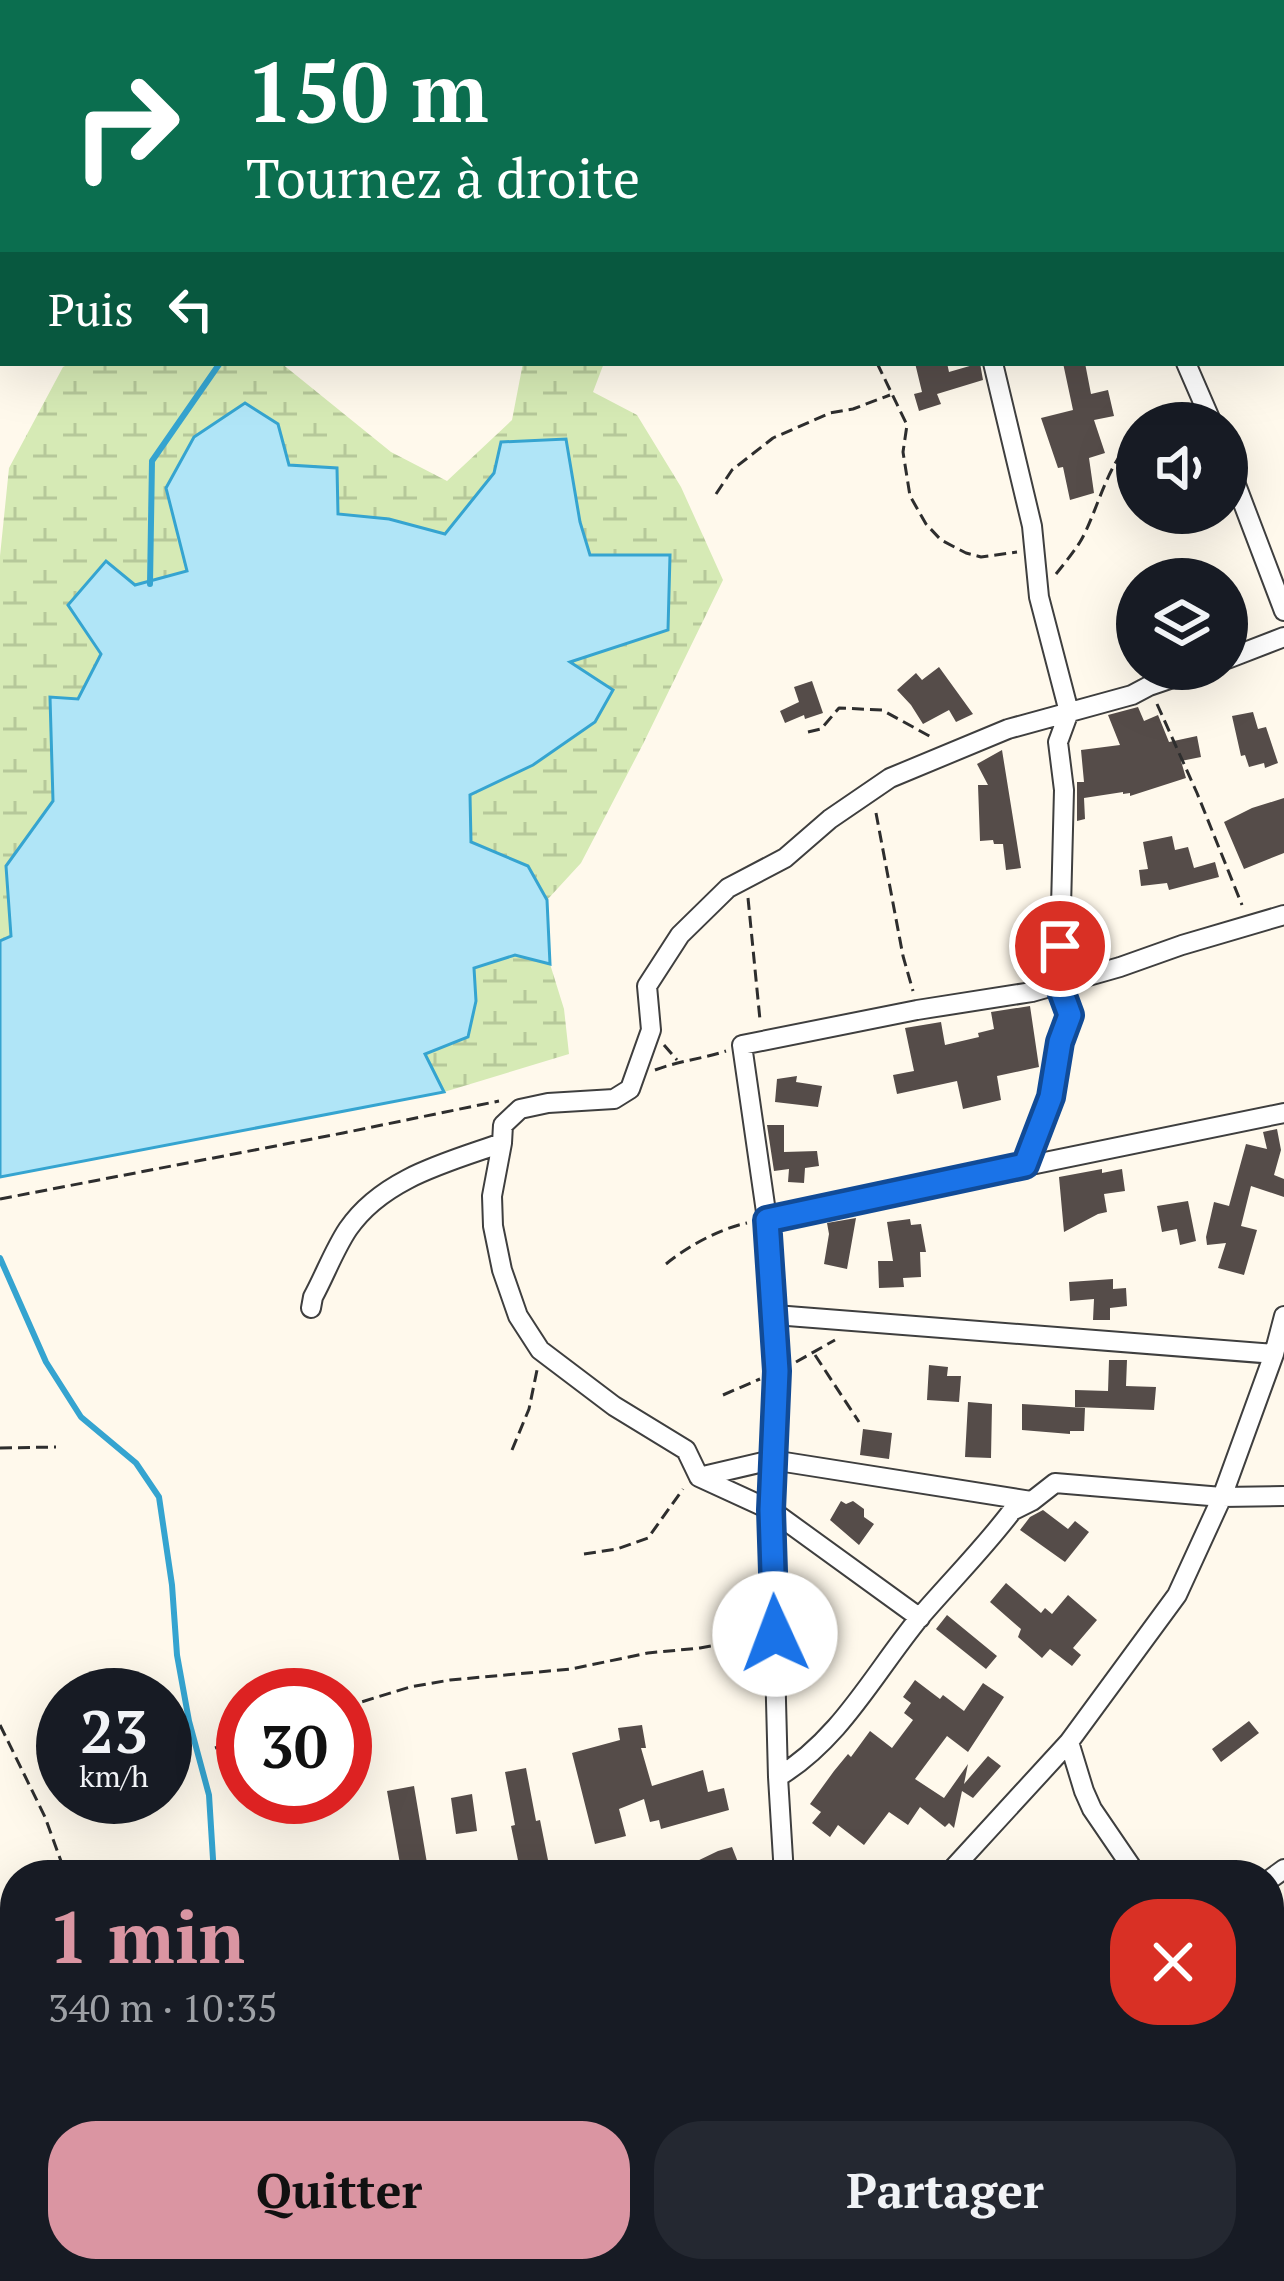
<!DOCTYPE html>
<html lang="fr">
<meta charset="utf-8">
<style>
:root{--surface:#171b24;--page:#242831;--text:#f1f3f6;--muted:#9ea1a6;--accent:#da95a2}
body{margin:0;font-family:"PT Serif",serif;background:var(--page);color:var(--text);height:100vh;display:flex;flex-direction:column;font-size:45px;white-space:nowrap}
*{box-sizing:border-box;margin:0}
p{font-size:39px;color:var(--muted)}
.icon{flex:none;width:66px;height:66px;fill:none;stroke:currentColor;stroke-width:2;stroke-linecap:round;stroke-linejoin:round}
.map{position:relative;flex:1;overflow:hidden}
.panel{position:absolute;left:0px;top:1860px;width:1284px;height:423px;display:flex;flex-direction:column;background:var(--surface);border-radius:48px 48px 0 0;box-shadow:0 12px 48px #0002}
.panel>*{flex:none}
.guide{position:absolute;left:0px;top:0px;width:1284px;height:366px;box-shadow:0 12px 48px #0002;background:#0b6e4f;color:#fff;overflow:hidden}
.fabs{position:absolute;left:1116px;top:402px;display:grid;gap:24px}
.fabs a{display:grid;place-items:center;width:132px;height:132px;border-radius:50%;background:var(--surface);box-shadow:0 12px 48px #0002;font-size:60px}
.speed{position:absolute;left:36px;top:1668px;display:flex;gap:24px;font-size:60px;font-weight:700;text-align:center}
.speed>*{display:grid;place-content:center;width:156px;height:156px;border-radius:50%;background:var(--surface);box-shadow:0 12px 48px #0002;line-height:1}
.speed small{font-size:30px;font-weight:400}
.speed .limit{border:18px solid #d22;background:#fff;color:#111}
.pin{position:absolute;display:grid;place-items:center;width:102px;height:102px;color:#fff;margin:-51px;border:6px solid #fff;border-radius:50%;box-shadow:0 3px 12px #0007}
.me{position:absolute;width:132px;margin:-66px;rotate:358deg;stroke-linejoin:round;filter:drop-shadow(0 0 9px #0008)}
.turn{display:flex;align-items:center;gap:42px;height:252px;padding:0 48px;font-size:54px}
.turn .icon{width:156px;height:156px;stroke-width:2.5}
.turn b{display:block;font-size:84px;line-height:102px}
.then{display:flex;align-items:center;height:114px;padding:0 48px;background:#0003;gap:24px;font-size:45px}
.round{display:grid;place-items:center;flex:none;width:126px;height:126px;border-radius:48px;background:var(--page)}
.overview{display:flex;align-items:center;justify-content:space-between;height:204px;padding:0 48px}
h1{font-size:72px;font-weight:700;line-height:90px;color:var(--accent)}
.cta{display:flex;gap:24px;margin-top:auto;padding:24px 48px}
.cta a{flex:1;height:138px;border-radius:48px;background:var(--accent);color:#111;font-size:48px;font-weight:700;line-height:138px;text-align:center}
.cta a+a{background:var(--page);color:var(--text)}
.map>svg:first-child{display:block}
.wetland{fill:url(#wetland-marsh)}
.water{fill:#b0e5f7;stroke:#35a4d0;stroke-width:3}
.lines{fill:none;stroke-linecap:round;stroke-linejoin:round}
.stream{stroke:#35a4d0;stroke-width:6}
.building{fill:#554c49}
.minor-casing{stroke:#3f3f3f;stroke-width:22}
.path{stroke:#2e2e2e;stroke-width:3;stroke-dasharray:12 6;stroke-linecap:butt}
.minor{stroke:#fff;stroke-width:18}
.route-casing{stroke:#114b97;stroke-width:30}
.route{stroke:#1a73e8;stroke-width:21}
</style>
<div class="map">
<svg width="1284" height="2281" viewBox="0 0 1284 2281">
<defs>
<pattern id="wetland-marsh" width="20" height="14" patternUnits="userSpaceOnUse" patternTransform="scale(3)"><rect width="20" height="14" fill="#d6eab5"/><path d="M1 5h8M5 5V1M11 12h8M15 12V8" fill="none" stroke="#b6c89a"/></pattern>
</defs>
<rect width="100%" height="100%" fill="#fff9ec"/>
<path class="wetland" d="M71 363H281L391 452 447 481 512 420 523 363H604L593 392 637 415 681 487 723 580 643 744 581 863 547 900 528 866 471 842 470 795 533 765 569 662 590 555 580 522 494 473 445 534 389 519 337 514 339 488 188 571 135 585 78 699 50 697 53 801 6 866 11 936 0 941V556L9 468 63 367Z
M515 955 550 964 564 1009 569 1054 444 1092 424 1054 468 1036 476 1001 473 968Z"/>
<path class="water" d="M245 403 278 424 289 465 337 468 338 514 389 519 445 534 494 473 501 442 566 439 580 522 590 555H670L668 630 570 662 613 690 595 722 533 765 470 795 471 842 528 866 547 900 550 964 515 955 474 968 476 1001 468 1037 425 1054 444 1092 0 1177V941L11 936 6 866 53 801 50 697 78 699 101 654 68 605 106 561 135 585 187 571 166 488 194 437Z"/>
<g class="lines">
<path class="stream" d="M0 65 3 66
M150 584 152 461 220 363
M0 1258 46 1362 81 1417 136 1463 159 1497 172 1585 177 1655 189 1721 209 1795 214 1875
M128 2281 137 2268"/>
</g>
<path class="building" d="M915 363H947L949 372 980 363 983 380 937 394 941 404 919 411 914 394 922 392Z
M1063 363H1085L1091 394 1108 390 1114 416 1094 420 1105 453 1089 458 1094 493 1070 500 1063 467 1058 468 1041 418 1073 410Z
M939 667 973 714 956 722 949 710 923 724 911 705 897 690 916 673 922 680Z
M812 681 823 713 805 719 804 715 785 723 780 711 799 702 794 687Z
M1138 707 1144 721 1158 715 1169 742 1197 736 1201 757 1181 761 1186 778 1130 796V793L1123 794V792L1084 798 1085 819 1077 821V782H1084L1081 750 1120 745 1108 715Z
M1253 712 1258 729 1266 727 1278 763 1265 768 1264 763 1249 767 1245 755 1241 756 1232 716Z
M1002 750 1021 868 1006 870 1003 844H994L993 840 980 841 978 785H988L977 764Z
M1284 798V853L1244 869 1224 822 1252 808Z
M1172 836 1175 850 1188 847 1194 868 1215 862 1219 877 1169 890 1167 883 1141 886 1139 870 1148 869 1143 842Z
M1030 1006 1039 1067 997 1076 1001 1100 963 1109 957 1081 897 1094 893 1075 914 1071 905 1028 941 1022 945 1045 979 1037 978 1033 994 1029 991 1012Z
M797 1076 796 1082 822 1086 818 1107 775 1102 777 1079Z
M767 1125H784V1152L817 1151 819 1166 805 1168 804 1183 788 1182 789 1169 774 1171Z
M1277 1129 1281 1150 1274 1175 1284 1179V1197L1251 1186 1241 1226 1257 1230 1244 1275 1218 1268 1226 1243 1207 1245 1206 1237 1214 1202 1229 1206 1246 1144 1267 1149 1263 1132Z
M1102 1169V1173L1122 1169 1125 1191 1104 1194 1107 1212 1098 1214 1064 1232 1059 1177Z
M1188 1201 1196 1241 1180 1245 1177 1229 1162 1232 1157 1206Z
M856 1218 847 1269 824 1264 829 1234 827 1223Z
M910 1219 911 1225 921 1224 926 1252H920L921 1277 903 1278 904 1287 879 1288 878 1261H893L887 1222Z
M1113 1279V1289L1126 1288 1127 1306 1110 1308V1320H1093L1094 1299 1070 1301 1069 1282Z
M1109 1360H1127L1126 1386 1156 1387 1154 1410 1075 1407V1390L1108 1391Z
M929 1365 948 1367 947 1376H961L959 1402 927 1400Z
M968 1402 992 1404 991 1458 965 1457Z
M1022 1404 1085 1408 1084 1431H1070V1434L1022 1430Z
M863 1429 892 1433 889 1459 860 1455Z
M841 1501 846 1504 853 1501 864 1509V1517L874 1524 859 1545 830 1520Z
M1043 1510 1068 1529 1075 1521 1089 1532 1065 1562 1020 1530 1030 1517Z
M1006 1583 1041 1613 1045 1608 1052 1614 1068 1595 1097 1620 1073 1648 1081 1655 1072 1666 1050 1649 1042 1658 1018 1637 1021 1629 990 1602Z
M947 1615 997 1656 986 1669 936 1629Z
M915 1680 940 1699 943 1695 964 1711 983 1683 1004 1697 968 1752 947 1736 915 1779 944 1798 968 1764 964 1784 988 1756 1001 1766 973 1798 962 1791 954 1828 949 1823 945 1827 920 1807 908 1825 889 1812 864 1845 838 1825 830 1837 812 1823 821 1812 810 1804 834 1771 848 1754 851 1757 870 1731 892 1748 913 1720 904 1713 911 1703 903 1697Z
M1249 1721 1259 1733 1221 1762 1212 1749Z
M642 1725 646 1748H641L652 1786 703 1770 708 1792 724 1788 729 1810 661 1829 659 1820 650 1822 644 1799 619 1809 626 1836 595 1844 572 1753 620 1740 618 1728Z
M526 1768 536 1821 540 1820 551 1875H521L511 1826 515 1825 505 1772Z
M414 1786 429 1875H402L387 1791Z
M472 1794 477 1831 456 1834 451 1798Z
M732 1847 743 1875H668L718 1851Z
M1284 1969V2034L1269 2046V1981Z"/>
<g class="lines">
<g class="minor-casing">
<path id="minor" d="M993 363 1032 526 1039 597 1069 712 1058 742 1064 790 1059 985 1070 1015 1060 1042 1051 1097 1025 1165
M1186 363 1212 423
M1227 461 1284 611
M1227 659 1284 637
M502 1143 492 1196 493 1226 502 1270 518 1316 540 1350 614 1406 686 1450 699 1477 771 1510 920 1618
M767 1219 1284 1113
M311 1308 313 1297C325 1275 334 1250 348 1229 383 1178 448 1162 502 1143L503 1125 520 1109 548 1103 614 1099 630 1089 651 1030 647 986 680 935 728 888 785 858 830 819 890 778 1008 729 1132 695 1149 686 1199 669
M775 1315 1274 1354
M699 1477 772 1460 1031 1501
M1069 1742 1084 1791 1092 1809 1137 1875
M778 1777C841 1739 874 1673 920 1617 951 1581 984 1548 1012 1511L1032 1501 1055 1483 1222 1497 1284 1496
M784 1875 778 1777 771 1510 777 1371 775 1315 767 1219 742 1045 917 1010 1032 992 1120 967 1182 945 1284 915
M947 1875 1069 1742 1177 1595 1222 1497 1274 1354 1284 1316
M1269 1880 1284 1869
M1269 2065 1284 2087
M1269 2206 1284 2201
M0 2272 15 2268
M773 2281 777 2268"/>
</g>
<path class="path" d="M193 3 196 0
M640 3 641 0
M708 3 709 0
M1197 3V0
M877 363 907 425 903 452 910 496 926 524 941 540 966 553 981 557 1017 552
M1173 423 1185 418 1186 413
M716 494 732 470 773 438 830 413 853 409 890 395
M1056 574C1064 564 1073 553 1080 542 1097 514 1109 455 1137 438
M1157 704 1197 793 1242 905
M808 732 821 729 839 708 882 710 933 738
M876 813 903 956 913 991
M748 898 760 1020
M664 1045 677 1060
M655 1070C678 1061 702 1059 726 1051
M0 1199 343 1133 499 1101
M666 1264C688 1246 719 1229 747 1223
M815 1355 859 1422
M796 1362 835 1340
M723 1395 760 1379
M0 1448 56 1447
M512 1450 529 1409 537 1370
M584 1554 617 1549 648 1538 683 1489
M345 1707 410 1687 450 1680 571 1669 648 1653 700 1648 755 1638
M0 1725 45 1817 66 1875
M215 1748 243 1739
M65 2268 102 2273 121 2268
M178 2268 220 2281"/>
<use href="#minor" class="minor"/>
</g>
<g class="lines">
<g class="route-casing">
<path id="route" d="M775 1634 771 1510 777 1371 767 1220 1025 1165 1051 1097 1060 1042 1070 1015 1059 985 1060 946"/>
</g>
<use href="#route" class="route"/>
</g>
</svg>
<div class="fabs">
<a><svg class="icon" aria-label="sound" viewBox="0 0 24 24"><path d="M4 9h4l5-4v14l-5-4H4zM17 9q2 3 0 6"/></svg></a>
<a><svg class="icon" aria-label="layers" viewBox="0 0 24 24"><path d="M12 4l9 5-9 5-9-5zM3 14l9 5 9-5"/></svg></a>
</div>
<div class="speed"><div>23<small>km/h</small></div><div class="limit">30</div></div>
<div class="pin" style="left:1060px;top:946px;background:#d93025"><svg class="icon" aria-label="arrive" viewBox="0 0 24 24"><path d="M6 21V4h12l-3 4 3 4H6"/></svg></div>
<svg class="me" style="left:775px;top:1634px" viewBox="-20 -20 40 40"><circle r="19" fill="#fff"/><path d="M0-13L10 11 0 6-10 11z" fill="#1a73e8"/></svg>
<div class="guide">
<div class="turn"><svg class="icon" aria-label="right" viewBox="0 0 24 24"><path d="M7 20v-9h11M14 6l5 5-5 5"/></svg><div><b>150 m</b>Tournez à droite</div></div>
<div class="then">Puis<svg class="icon" aria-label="left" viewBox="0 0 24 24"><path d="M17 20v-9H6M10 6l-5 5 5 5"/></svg></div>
</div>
<section class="panel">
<div class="overview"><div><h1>1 min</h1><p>340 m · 10:35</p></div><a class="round" style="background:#d93025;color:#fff"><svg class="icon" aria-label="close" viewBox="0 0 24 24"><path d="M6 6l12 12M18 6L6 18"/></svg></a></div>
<div class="cta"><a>Quitter</a><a>Partager</a></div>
</section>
</div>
